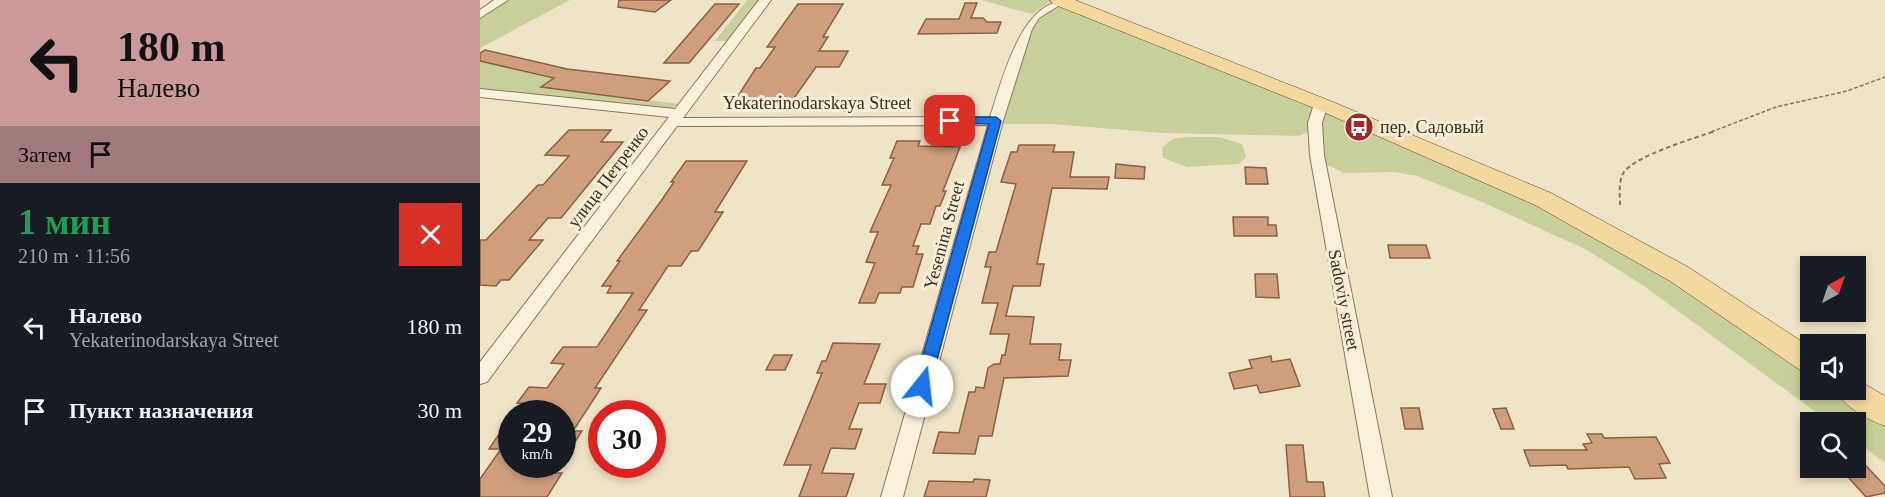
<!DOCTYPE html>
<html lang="ru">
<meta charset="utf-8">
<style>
:root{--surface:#171b24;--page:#242831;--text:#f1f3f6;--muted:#9ea1a6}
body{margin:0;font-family:Georgia,serif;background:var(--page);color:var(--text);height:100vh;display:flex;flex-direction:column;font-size:22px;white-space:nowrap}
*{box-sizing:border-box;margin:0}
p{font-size:20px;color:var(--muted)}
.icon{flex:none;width:33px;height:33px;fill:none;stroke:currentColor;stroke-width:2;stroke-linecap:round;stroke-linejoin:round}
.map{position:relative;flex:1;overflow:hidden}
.drawer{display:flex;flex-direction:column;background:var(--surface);width:480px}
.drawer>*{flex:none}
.top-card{background:#cc999b;color:#111;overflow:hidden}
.needle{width:39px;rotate:40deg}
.controls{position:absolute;left:1320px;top:256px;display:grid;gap:12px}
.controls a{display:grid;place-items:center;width:66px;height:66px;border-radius:0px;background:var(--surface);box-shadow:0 3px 9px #0003;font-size:30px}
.speed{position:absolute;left:18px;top:400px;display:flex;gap:12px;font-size:30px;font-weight:700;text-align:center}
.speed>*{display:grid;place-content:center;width:78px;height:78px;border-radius:50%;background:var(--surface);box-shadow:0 3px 9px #0003;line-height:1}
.speed small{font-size:15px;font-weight:400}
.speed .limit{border:9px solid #d22;background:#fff;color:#111}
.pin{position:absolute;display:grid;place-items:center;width:51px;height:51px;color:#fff;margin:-26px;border-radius:12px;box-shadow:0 3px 9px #0006}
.me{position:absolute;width:66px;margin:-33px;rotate:16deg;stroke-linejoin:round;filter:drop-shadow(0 0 4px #0008)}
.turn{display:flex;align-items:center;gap:21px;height:126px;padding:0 18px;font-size:27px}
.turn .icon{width:78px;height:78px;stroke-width:2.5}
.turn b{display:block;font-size:42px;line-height:51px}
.then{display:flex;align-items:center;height:57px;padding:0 18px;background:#0003;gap:12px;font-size:22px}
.round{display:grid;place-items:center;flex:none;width:63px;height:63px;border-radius:0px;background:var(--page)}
.head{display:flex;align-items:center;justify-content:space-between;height:102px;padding:0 18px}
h1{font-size:36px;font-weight:700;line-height:45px;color:#1e9e55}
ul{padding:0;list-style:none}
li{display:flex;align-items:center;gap:18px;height:84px;padding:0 18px}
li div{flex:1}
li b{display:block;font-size:22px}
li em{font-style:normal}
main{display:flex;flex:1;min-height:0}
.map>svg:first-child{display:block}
.green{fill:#c9cf9b}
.building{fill:#cf9f7d;stroke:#8d5f41;stroke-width:1.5}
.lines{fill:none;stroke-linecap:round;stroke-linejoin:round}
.minor-casing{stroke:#8d765c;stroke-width:2}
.primary-casing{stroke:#5b4430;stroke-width:1}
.path-far1{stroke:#8d765c;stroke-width:1.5;stroke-dasharray:4 2;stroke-linecap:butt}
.path{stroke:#8d765c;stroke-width:2;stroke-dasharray:4.5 3;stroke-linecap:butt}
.minor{fill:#faf1dc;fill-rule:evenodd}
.primary{fill:#f3d9a0;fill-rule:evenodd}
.route{fill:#1a73e8;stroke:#114b97;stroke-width:1.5}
.labels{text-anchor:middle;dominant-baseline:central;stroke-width:6;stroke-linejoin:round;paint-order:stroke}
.street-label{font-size:18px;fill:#3d2e20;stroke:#f7eed8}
.poi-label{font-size:18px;fill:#3d2e20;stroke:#f7eed8;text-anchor:start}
</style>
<main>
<section class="drawer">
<div class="top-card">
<div class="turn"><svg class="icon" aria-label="left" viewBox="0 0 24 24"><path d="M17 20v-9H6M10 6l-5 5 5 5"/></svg><div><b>180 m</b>Налево</div></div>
<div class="then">Затем<svg class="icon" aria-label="arrive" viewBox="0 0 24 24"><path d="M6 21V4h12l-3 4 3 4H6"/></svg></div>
</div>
<div class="head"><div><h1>1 мин</h1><p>210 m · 11:56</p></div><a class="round" style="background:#d93025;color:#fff"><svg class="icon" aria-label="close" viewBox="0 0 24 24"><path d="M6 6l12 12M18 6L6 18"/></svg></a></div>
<ul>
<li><svg class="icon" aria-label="left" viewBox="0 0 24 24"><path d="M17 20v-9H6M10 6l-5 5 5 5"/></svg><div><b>Налево</b><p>Yekaterinodarskaya Street</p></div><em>180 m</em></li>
<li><svg class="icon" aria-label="arrive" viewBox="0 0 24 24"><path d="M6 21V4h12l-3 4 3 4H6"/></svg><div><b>Пункт назначения</b></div><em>30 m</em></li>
</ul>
</section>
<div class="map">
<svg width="1405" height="497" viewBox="0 0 1405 497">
<rect width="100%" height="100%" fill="#f0e4c8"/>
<path class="green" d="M27 0H90L0 48V18Z
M267 0H279L248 41H235Z
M501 0H568L571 1 552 14Z
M579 5 834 107 829 132 819 136 682 133 572 124H525L522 123 555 22Z
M0 61 74 78 63 87 200 104 190 109 0 90Z
M846 112 1007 181 1109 229 1276 336 1330 373V390H1354L1405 425V463L1376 441V423H1351L1164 286 1107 250 1002 202 937 176 914 172 864 173 847 165 843 159 842 113Z
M707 137H739L762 144 766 157 759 164 707 167 683 158 682 147 693 139Z"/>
<path class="building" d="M139 0H191L175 12 138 7Z
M485 3H497L491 18H503L507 22H521L517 33 438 34 446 19H479Z
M235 4H259L209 63H184Z
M318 4H363L343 37H348L339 51H368L359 67H336L312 101 256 99 276 68H280L295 47H287Z
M5 50 87 69 190 81 168 101 61 87 74 78 0 61V53Z
M89 130H131L121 142H143L81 218H68L49 240H63L29 280H21L16 286 0 285V240H6L58 185H63L89 156 65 155Z
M417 141H440L438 146 480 147 463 191H466L460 206H456L450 224H441L433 246H439L436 254H443L433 287H422L420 293H399L395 303H379L395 263 386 262 398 232H390L411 185H402L414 158H410Z
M539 145H575L573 152H594L590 177H629L627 189 572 188 557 264H564L560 286H533L526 316 554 317 550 344H581L579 360H591L588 376 524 378 512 436H499L495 454 453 453 459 432 479 433 489 392H495L496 387 504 388 508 368 514 364H520L522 355H525L529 334H510L518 303H502L511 267H505L509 252H516L536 184 521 182 531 152H537Z
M206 161H267L235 212H243L218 251H211L201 266H188L159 310H167L115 388H121L93 431H102L82 462V414H77L79 411H49L54 404 37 403 49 387 67 388 84 364 71 363 83 347H117L153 293H127L131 286H122L140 261H137L181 201 194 182H191Z
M636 164 665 167 664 179 635 178Z
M765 167 786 168 788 184H766Z
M753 217H788V225H796L797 236H754Z
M908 245H946L950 258H910Z
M775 274H797L799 298 776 297Z
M353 343 400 344 384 384H406L400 403H379L369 429H382L375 449 351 448 342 473 374 474 366 497H319L331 465H304L342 373H337L342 361H346Z
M294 355H312L305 370H286Z
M791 356 792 362 810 359 820 386 780 393 777 385 754 389 749 373 772 368 769 360Z
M921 408H939L943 429H925Z
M1026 408 1034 429H1021L1013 409Z
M22 430H32V465H81L75 473H82L67 497H0V479L21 449H9Z
M1107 434H1122L1124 438 1176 437 1190 463 1179 464 1186 478 1155 479 1149 467 1088 469 1086 465 1050 466 1044 450H1107L1103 444 1112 443Z
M806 445H823L827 482H843L845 497H810Z
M1376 455 1405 486V493L1386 497 1360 468H1376Z
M494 479 510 480 506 497H444L449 481 493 482Z"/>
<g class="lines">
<g class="minor-casing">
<path id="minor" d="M14 0H28L0 18V10Z
M279 0H291L203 118 510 117C521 85 540 0 586 1L559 18 552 29 523 121 423 497H401L508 125 197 126 7 382 0 384V362L189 117 0 97V89L195 109Z
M841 100 848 104 842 123 844 155 912 497H890L830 155 828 123 834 104Z"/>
</g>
<g class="primary-casing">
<path id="primary" d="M570 0H595L848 100 1071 193 1208 267 1330 347V374L1320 370 1190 281 1055 205 834 108 573 4Z
M1376 379 1405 396V426C1388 420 1364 407 1356 390H1376Z"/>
</g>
<path class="path-far1" d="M1231 132 1296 107 1367 91 1405 77"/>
<path class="path" d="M1140 205C1140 195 1138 181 1144 172 1155 156 1215 138 1235 131"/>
<use href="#minor" class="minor"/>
<use href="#primary" class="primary"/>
</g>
<path class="route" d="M470 117H516L521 121 450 386 448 391 442 393 437 391 434 386 509 124 466 123V118Z"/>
<defs>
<g id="bus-disc" transform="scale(1.5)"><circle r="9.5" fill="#9e2a2b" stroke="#f7eed8"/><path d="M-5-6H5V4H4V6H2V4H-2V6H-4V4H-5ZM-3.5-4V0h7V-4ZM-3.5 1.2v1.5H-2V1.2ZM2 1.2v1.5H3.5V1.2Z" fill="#fff"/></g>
</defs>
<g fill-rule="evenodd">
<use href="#bus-disc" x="879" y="127"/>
</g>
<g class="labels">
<g class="street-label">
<text x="337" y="103">Yekaterinodarskaya Street</text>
<text transform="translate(128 177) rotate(-53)">улица Петренко</text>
<text transform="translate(464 235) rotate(-75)">Yesenina Street</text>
<text transform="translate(864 300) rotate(79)">Sadoviy street</text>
</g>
<g class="poi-label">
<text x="900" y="127">пер. Садовый</text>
</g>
</g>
</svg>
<div class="controls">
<a><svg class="needle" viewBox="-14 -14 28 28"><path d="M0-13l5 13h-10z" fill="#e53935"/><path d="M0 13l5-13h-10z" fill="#9ea1a6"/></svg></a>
<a><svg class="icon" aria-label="sound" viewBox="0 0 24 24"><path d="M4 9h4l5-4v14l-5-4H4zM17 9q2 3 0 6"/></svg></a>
<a><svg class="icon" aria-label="search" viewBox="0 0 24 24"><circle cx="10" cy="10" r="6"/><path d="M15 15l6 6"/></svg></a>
</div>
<div class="speed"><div>29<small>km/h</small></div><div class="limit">30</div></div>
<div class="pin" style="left:470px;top:121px;background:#d93025"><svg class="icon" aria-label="arrive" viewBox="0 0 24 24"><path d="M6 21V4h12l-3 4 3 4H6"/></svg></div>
<svg class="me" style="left:442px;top:386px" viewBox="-20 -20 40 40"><circle r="19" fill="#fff"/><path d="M0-13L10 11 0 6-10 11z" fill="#1a73e8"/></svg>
</div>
</main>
